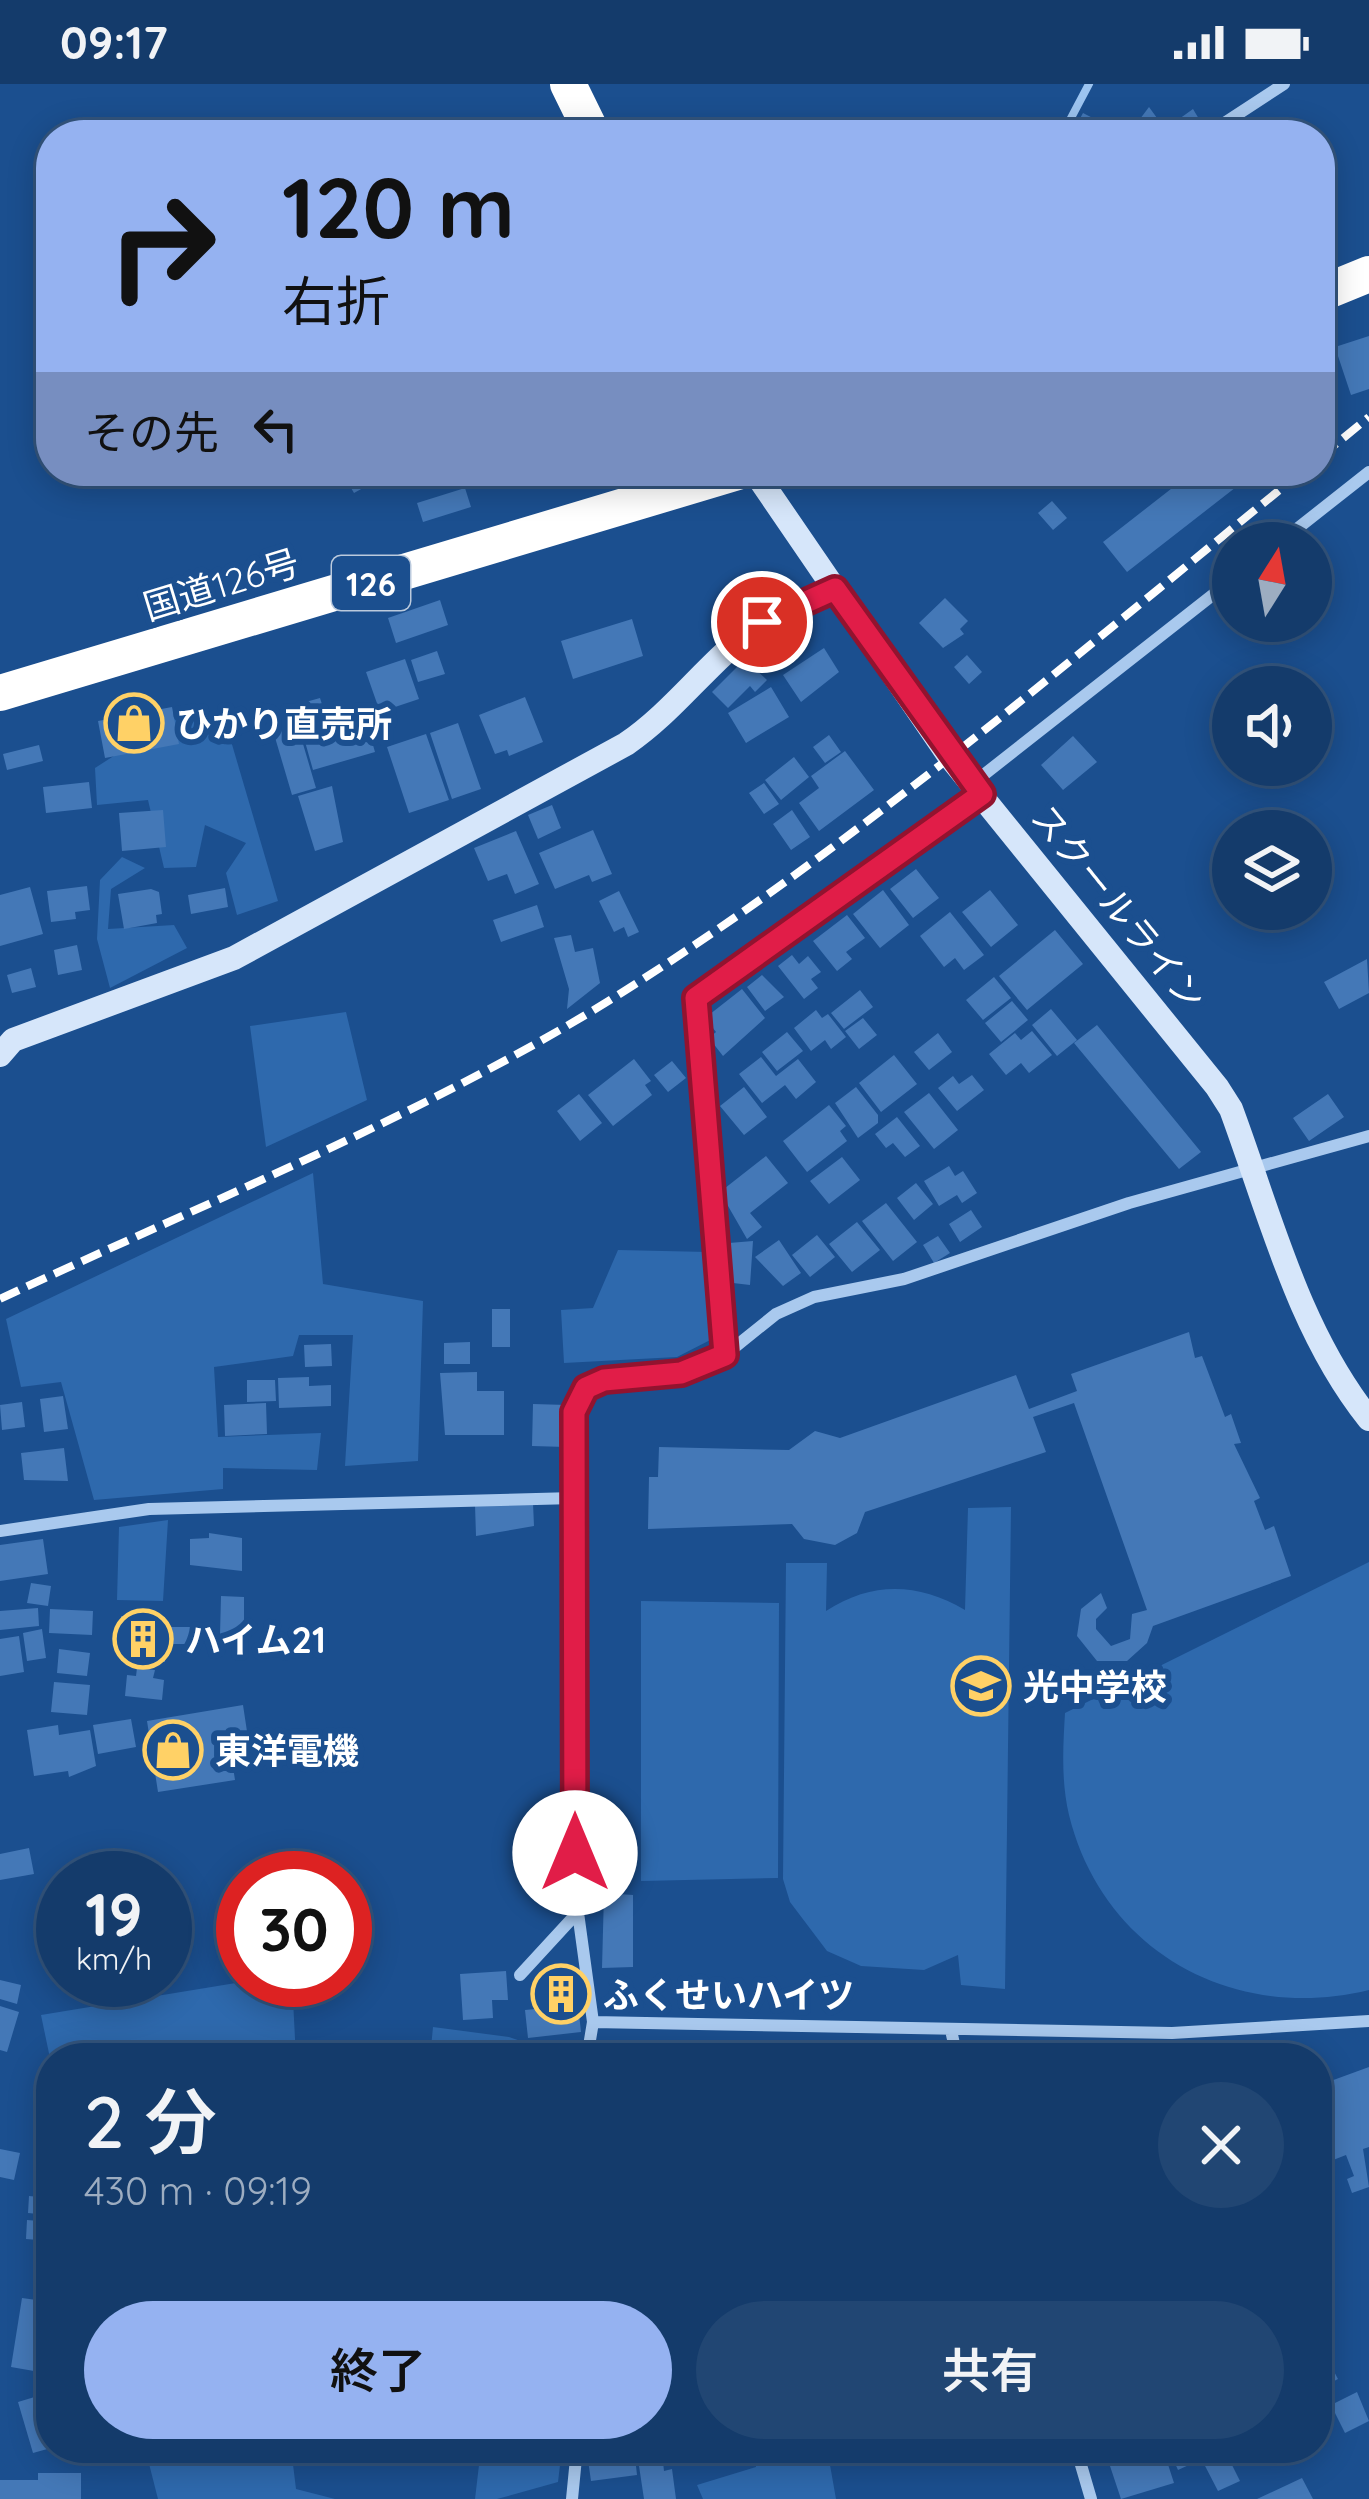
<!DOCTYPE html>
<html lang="ja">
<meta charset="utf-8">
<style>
:root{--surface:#143b6b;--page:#214673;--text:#f1f3f6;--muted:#9dadc1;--line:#33557e;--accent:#95b2f1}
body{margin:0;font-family:Quicksand,"Noto Sans JP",sans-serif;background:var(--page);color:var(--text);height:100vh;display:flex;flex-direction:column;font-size:45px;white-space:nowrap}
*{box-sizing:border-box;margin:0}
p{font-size:39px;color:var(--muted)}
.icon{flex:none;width:66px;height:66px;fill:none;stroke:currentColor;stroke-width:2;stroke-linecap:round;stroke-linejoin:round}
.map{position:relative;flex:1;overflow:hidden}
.sheet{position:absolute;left:36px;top:1959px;width:1296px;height:420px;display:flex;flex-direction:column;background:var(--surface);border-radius:48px;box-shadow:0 6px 30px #0003,0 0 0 3px var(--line)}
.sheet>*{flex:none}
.guide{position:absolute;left:36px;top:36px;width:1299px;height:366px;border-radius:48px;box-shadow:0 6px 30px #0003,0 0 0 3px var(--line);background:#95b2f1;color:#111;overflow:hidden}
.needle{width:78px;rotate:11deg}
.tools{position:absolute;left:1212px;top:438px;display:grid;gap:24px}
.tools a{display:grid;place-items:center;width:120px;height:120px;border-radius:50%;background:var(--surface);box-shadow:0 6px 30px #0003,0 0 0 3px var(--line);font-size:60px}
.speed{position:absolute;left:36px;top:1767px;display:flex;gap:24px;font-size:60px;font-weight:700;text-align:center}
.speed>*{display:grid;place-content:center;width:156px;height:156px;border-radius:50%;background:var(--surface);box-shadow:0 6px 30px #0003,0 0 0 3px var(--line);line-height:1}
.speed small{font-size:30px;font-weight:400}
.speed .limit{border:18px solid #d22;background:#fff;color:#111}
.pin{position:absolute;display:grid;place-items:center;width:102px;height:102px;color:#fff;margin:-51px;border:6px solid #fff;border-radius:50%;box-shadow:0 3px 12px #0007}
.me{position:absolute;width:132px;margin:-66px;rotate:0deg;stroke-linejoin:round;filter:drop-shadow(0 0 9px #0008)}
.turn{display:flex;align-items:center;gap:42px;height:252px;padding:0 48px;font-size:54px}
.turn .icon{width:156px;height:156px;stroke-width:2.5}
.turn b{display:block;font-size:84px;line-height:102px}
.then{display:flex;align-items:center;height:114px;padding:0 48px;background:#0003;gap:24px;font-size:45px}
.round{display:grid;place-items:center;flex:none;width:126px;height:126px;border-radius:63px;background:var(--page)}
.overview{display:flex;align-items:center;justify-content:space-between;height:204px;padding:0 48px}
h1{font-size:72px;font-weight:600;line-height:90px}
.button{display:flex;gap:24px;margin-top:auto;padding:24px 48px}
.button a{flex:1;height:138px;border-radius:72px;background:var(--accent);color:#111;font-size:48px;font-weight:600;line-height:138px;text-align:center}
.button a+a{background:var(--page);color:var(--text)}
.status{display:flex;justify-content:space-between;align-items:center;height:84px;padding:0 60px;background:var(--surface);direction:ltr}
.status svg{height:33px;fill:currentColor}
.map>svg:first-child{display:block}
.green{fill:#2e69ad}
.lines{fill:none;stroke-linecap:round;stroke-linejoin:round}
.stream{stroke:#9cc4f0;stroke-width:8}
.building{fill:#4478b7}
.street{stroke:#a9c9ee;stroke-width:12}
.secondary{stroke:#d6e6fa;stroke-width:24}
.highway{stroke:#fff;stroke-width:36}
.rail{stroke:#fff;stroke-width:8;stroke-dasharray:21 9;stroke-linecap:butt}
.route-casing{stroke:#92132f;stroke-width:30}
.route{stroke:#e11d48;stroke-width:21}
.labels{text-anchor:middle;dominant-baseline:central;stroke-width:12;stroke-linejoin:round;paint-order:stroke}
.shield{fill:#1b4f8f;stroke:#bbcadd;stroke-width:3}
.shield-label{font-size:33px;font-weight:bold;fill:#fff}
.street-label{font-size:36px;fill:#fff;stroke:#1b4f8f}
.poi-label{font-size:36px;font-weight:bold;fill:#fff;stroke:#1b4f8f;text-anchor:start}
</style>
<div class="status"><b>09:17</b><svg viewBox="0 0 49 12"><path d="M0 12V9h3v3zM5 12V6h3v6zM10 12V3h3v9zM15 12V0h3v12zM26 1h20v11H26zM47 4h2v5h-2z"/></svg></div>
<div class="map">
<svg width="1369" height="2415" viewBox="0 0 1369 2415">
<rect width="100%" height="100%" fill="#1b4f8f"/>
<path class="green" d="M193 621 231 657 278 817 237 831 226 789 246 759 205 741 196 783 164 784 148 716 97 721 95 684Z
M122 773 145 784 111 805 108 845 174 841 187 864 110 904 97 855 100 796Z
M346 928 367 1016 266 1063 250 942Z
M313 1089 323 1200 423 1217 418 1377 345 1382 353 1251H299L293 1272 214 1283 218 1353 321 1349 317 1386 223 1384V1405L94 1416 61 1298 21 1303 6 1235Z
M618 1166 708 1168 718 1252 677 1273 564 1279 561 1226 593 1224Z
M1011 1423 1005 1905 961 1901 958 1871 924 1886 861 1882 827 1867 790 1818 783 1795 786 1479H827L826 1527C873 1497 918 1499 965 1526L968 1424Z
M168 1436 163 1517 117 1516 119 1443Z
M1369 1478V1906C1235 1939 1103 1869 1069 1731 1061 1697 1063 1663 1065 1629Z
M641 1517 779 1519 778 1794 641 1797Z
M254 1896H292L296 1974H51V1979L41 1931Z
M433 1943 509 1953 570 1974H430Z
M145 2364H291L296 2405 335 2415H158Z
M481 2364H562L558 2398 497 2415H475Z
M755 2364H827L836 2415H703L697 2401 756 2383Z"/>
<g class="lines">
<path class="stream" d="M1062 51 1089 0"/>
</g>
<path class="building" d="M1149 23 1165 45 1193 25 1199 35 1177 51H1128Z
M1083 29 1118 47 1116 51H1071Z
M1369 252V305L1351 311 1335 263Z
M353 387H378L381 394 354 409 344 392Z
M1194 387H1230L1240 400 1127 488 1103 458Z
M465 404 471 423 423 438 417 419Z
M1052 417 1067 434 1053 446 1038 429Z
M945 514 968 537 960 545 964 550 943 564 919 539Z
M440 516 448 541 396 559 388 534Z
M632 535 643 572 573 595 561 557Z
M824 564 839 588 801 618 783 591Z
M437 567 445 590 418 598 411 576Z
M967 571 982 588 969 600 954 583Z
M405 575 419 615 380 628 366 588Z
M745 575 767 596 755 608 750 602 728 624 712 608Z
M771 603 789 633 746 659 728 629Z
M525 613 543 658 509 672 507 666 495 670 479 631Z
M320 614 326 633 301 640 295 621Z
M172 623 179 660 105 674 98 637Z
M293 626 316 704 292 711 269 633Z
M357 631 359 639 366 637 375 668 313 686 302 647Z
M458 639 481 705 452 715 430 649Z
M426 650 449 716 409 729 387 663Z
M829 651 841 668 825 679 813 663Z
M1073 652 1097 678 1063 706 1041 681Z
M39 661 43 677 7 686 3 670Z
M845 667 874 706 819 747 799 719 819 704 811 692Z
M794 673 809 693 781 716 765 696Z
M89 698 92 724 46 729 43 703Z
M764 699 779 720 764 730 749 709Z
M332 702 343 758 315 767 298 712Z
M552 721 561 744 538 755 528 731Z
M163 726 166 763 122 767 119 729Z
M792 726 810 753 791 766 773 740Z
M593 746 612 790 592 798 589 791 555 805 539 769Z
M516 747 539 800 515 810 507 790 488 797 474 764Z
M916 785 939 814 913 834 890 805Z
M87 802 90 826 75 828 76 835 51 838 47 807Z
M30 803 43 850 0 862V811Z
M225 804 228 823 191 830 188 811Z
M151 805 159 808 162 830 156 831 157 839 124 845 118 810Z
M883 806 909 841 880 864 853 830Z
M990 806 1018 841 991 863 962 828Z
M619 807 639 848 628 853 624 843 614 848 599 817Z
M537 821 544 843 501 858 493 836Z
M950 828 984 871 964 886 955 874 944 883 920 852Z
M847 831 865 854 846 868 852 875 837 887 813 857Z
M1055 846 1083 880 1027 926 999 892Z
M571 851 575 868 593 864 600 899 567 925 569 905 554 854Z
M77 861 82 886 58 891 54 866Z
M792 871 799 880 808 872 821 888 811 895 818 904 804 915 778 882Z
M1367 875 1369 909 1339 925 1324 898Z
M31 884 36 903 12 909 7 891Z
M762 891 784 913 765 927 747 903Z
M994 893 1011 914 983 936 966 916Z
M742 905 765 934 723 972 709 954 716 948 705 934Z
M860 906 873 923 844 945 831 929Z
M1012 917 1028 936 1001 958 985 939Z
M1051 925 1077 956 1057 972 1032 941Z
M816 926 822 934 828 930 846 953 831 965 825 956 811 967 794 944Z
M863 934 877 951 859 965 845 947Z
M1097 941 1201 1068 1179 1085 1074 959Z
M1032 947 1052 971 1029 989 1021 979 1006 991 989 970 1015 949 1021 956Z
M787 948 803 967 777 987 762 968Z
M938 949 952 968 929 986 914 968Z
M894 971 917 1000 881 1028 859 999Z
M761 973 776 992 798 975 816 998 796 1015 785 1001 762 1019 739 990Z
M634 975 651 997 645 1001 652 1011 613 1042 588 1011Z
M672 977 686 994 668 1008 654 991Z
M972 991 984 1006 957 1027 938 1004 953 992 959 1000Z
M744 1003 767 1033 744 1051 720 1022Z
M856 1003 878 1031V1039L858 1054 835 1019Z
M929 1009 958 1046 934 1065 904 1028Z
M579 1010 602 1039 580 1057 557 1027Z
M1328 1010 1344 1033 1309 1057 1293 1034Z
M829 1021 846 1042 840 1047 847 1057 807 1088 783 1057Z
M897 1033 920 1062 905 1073 893 1059 886 1064 875 1050Z
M766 1072 788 1099 750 1129 762 1143 747 1155 720 1108Z
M842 1073 860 1096 829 1120 810 1097Z
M949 1082 955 1092 963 1087 977 1109 962 1119 957 1111 939 1122 924 1097Z
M916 1099 933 1120 914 1136 897 1114Z
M886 1119 917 1158 893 1177 862 1137Z
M971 1126 982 1143 960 1158 949 1140Z
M857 1138 880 1166 852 1188 829 1160Z
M817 1151 835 1173 810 1193 792 1171Z
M938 1152 950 1169 934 1179 923 1161Z
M779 1156 801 1189 783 1202 755 1173Z
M753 1157 750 1201 733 1199 729 1159Z
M492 1225H510V1263H492Z
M1189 1248 1195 1274 1202 1272 1225 1333 1231 1330 1241 1359 1234 1360 1260 1414 1254 1417 1265 1446 1274 1442 1291 1492 1153 1542 1147 1559 1127 1577H1097L1077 1552 1081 1525 1101 1509 1107 1524 1096 1535V1545L1111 1562 1130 1555 1132 1530 1147 1526 1074 1319 1033 1333 1046 1368 865 1428 857 1449 835 1461 804 1455 792 1440 648 1445 649 1393H658L659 1363 789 1366 815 1347 840 1354 1016 1291 1029 1325 1077 1307 1071 1290Z
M470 1258V1280H444V1259Z
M331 1260 332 1282 305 1283 304 1261Z
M477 1288V1307H504V1351H445L440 1289Z
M309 1293V1302L331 1301V1322L279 1324 278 1294Z
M247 1296H275L276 1317 247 1318Z
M63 1312 68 1345 44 1348 40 1315Z
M22 1318 25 1343 2 1346 0 1321Z
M266 1319 267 1350 225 1352 224 1321Z
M533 1320 567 1321 566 1363 532 1362Z
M64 1364 68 1397 24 1396 21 1369Z
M533 1419 534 1442 476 1452 475 1421Z
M209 1449 242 1454V1487L190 1481V1455L209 1454Z
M43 1455 48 1490 0 1497V1461Z
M31 1499 51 1502 48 1522 27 1519Z
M221 1512 244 1513V1551H220Z
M38 1524 39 1542 0 1546V1527Z
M50 1525 93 1527 92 1551 49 1549Z
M121 1532 165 1533V1578L121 1577Z
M169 1543H191V1560H169Z
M42 1545 46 1574 27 1577 23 1549Z
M19 1552 24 1588 0 1592V1555Z
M59 1565 90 1569 87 1592 57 1589Z
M137 1584 155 1586 153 1594 164 1596 162 1616 125 1612 127 1591 136 1592Z
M54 1598 90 1601 87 1631 51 1628Z
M243 1621 248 1654 229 1657 235 1696 158 1708 147 1637Z
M131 1635 136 1663 98 1670 93 1641Z
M58 1641 59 1651 90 1646 96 1682 69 1693 68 1687 34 1692 27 1646Z
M29 1764 34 1790 0 1796V1770Z
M604 1809 633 1811V1883L602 1884Z
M506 1887 508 1916H492L493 1934 463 1936 460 1890Z
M575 1893 581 1948 528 1954 525 1926 546 1924 543 1896Z
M0 1896 21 1901 17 1920 0 1915Z
M0 1922 19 1928 7 1968 0 1966Z
M602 1957H675V1974H602Z
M809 1958 933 1959V1974H809Z
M1117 1962 1258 1964V1974H1117Z
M983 1967H1107V1974H983Z
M1369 1983V2063L1363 2065 1369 2103 1352 2109 1347 2095 1354 2092 1346 2071 1328 2078 1317 2055V2002Z
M0 2065 20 2069 14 2096 0 2093Z
M29 2112 50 2114 49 2131 28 2129Z
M27 2136 51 2138V2157L26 2155Z
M22 2214 51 2218V2290L11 2283Z
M1317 2256 1338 2295 1317 2306Z
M51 2308V2364L33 2369 18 2318Z
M1357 2308 1369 2337 1345 2349 1331 2321Z
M634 2364 637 2391 591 2397 587 2369Z
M1168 2364H1199L1204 2374 1178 2386Z
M1163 2365 1174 2399 1121 2415 1110 2382Z
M1225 2367 1240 2397 1218 2407 1203 2378Z
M663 2378 664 2387 672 2385 676 2415H644L639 2382Z
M38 2389H81V2415H0V2396H38Z
M1302 2394 1313 2415H1257Z"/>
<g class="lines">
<path class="street" d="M1206 51 1284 0
M1279 459 1369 388
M972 700 1233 495
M725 1271 696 914 982 710
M0 1447 149 1425 574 1414
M520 1891 578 1828
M593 1938 1172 1949 1369 1937
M951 1946 957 1974
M587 1974 593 1938 576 1814 574 1414V1328L586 1303 603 1296 681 1289 725 1271 776 1230 814 1213 904 1195 1129 1119 1369 1052
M1076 2364 1091 2415
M572 2415 577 2364"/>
<path class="secondary" d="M754 387 949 672 1217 1003 1231 1025C1270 1130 1298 1246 1369 1335
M0 971 13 956 234 874 626 660C676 626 709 576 759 541 781 526 810 516 835 505"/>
<path class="highway" d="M568 0 593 51
M1320 210 1369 190
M0 609 741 387"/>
<path class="rail" d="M1320 373 1369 333
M0 1215C202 1120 430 1029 618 911 861 758 1080 567 1303 387"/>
</g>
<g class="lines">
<g class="route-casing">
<path id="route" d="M575 1769 574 1328 586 1304 604 1296 681 1289 725 1271 696 914 982 710 835 505 762 538"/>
</g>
<use href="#route" class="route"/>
</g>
<defs>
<g id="shop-ring" transform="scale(3)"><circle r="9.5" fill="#1b4f8f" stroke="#ffd166" stroke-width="1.5"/><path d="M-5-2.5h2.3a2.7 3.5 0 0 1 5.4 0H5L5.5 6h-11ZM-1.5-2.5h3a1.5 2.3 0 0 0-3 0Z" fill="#ffd166"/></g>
<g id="building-ring" transform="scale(3)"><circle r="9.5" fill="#1b4f8f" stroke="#ffd166" stroke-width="1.5"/><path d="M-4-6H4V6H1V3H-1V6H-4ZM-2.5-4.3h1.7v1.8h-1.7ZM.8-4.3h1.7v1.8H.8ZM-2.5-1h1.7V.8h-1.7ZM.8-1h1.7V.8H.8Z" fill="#ffd166"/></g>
<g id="school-ring" transform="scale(3)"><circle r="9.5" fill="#1b4f8f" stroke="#ffd166" stroke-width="1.5"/><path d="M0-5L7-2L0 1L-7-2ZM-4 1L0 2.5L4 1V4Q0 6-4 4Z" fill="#ffd166"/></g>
</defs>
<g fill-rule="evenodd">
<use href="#shop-ring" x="134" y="639"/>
<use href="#building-ring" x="143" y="1555"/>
<use href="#school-ring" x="981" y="1602"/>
<use href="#shop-ring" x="173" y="1666"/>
<use href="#building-ring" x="561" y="1910"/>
</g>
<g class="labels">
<rect class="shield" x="332" y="472" width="78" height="54" rx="9"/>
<g class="shield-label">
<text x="371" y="499">126</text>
</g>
<g class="street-label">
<text transform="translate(221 500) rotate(-17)">国道126号</text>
<text transform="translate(1119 823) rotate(51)">スクールライン</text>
</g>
<g class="poi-label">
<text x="176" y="639">ひかり直売所</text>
<text x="185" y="1555">ハイム21</text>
<text x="1023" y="1602">光中学校</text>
<text x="215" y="1666">東洋電機</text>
<text x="603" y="1910">ふくせいハイツ</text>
</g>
</g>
</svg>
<div class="tools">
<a><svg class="needle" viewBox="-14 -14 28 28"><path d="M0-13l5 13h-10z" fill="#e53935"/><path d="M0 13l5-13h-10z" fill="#9dadc1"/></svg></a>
<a><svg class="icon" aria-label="sound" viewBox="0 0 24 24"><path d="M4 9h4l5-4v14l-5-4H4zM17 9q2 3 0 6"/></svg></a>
<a><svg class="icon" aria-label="layers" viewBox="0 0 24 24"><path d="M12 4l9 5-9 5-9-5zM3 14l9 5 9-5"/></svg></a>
</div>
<div class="speed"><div>19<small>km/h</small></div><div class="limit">30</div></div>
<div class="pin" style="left:762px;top:538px;background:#d93025"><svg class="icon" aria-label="arrive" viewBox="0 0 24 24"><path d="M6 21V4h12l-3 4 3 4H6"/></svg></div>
<svg class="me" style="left:575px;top:1769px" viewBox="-20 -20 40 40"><circle r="19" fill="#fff"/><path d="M0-13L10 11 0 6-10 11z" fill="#e11d48"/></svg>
<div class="guide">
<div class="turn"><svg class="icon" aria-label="right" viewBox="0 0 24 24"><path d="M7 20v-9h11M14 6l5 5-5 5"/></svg><div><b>120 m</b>右折</div></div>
<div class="then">その先<svg class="icon" aria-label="left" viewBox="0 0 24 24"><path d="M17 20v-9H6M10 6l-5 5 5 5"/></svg></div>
</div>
<section class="sheet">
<div class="overview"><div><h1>2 分</h1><p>430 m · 09:19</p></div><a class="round"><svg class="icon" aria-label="close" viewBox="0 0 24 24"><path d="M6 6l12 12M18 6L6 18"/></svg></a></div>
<div class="button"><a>終了</a><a>共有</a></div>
</section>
</div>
